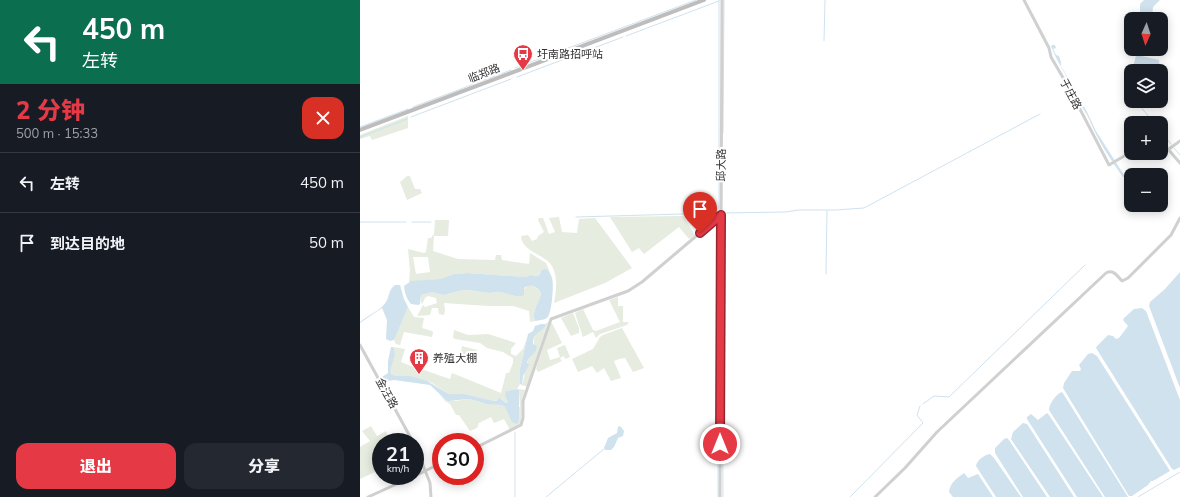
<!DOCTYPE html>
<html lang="zh">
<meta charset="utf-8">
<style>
:root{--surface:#171b24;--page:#242831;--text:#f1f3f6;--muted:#9ea1a6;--line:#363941;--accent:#e63946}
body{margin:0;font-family:Mulish,"Noto Sans SC",sans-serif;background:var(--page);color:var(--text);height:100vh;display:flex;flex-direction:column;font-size:15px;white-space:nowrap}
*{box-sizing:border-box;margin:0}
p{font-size:13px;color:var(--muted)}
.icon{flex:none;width:22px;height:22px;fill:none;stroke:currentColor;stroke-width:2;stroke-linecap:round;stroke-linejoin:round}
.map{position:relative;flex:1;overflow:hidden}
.sheet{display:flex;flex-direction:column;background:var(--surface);width:360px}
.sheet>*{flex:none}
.top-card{background:#0b6e4f;color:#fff;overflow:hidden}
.needle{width:26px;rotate:183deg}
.controls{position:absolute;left:764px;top:12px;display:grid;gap:8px}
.controls a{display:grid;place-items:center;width:44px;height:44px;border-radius:8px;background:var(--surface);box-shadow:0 2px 10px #0003;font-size:20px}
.speed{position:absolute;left:12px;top:433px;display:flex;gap:8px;font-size:20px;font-weight:700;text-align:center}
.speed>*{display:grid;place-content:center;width:52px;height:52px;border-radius:50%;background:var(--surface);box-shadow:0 2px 10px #0003;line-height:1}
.speed small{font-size:10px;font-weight:400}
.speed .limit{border:6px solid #d22;background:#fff;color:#111}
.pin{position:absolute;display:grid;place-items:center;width:34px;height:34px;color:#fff;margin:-41px -17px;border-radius:50% 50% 50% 0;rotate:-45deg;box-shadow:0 0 4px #0007}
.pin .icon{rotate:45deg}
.me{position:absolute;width:44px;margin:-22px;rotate:0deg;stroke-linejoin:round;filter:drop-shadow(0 0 3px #0008)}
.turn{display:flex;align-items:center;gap:14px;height:84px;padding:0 16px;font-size:18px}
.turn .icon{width:52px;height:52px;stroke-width:2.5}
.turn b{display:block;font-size:28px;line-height:34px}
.round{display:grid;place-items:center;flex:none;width:42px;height:42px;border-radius:12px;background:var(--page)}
.headline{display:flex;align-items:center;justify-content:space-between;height:68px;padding:0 16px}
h1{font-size:24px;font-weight:800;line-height:30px;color:var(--accent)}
.button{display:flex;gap:8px;margin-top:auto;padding:8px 16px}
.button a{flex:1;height:46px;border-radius:12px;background:var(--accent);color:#fff;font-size:16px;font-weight:800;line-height:46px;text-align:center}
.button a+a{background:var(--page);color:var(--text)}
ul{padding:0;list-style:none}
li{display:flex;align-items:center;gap:12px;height:60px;padding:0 16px;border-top:1px solid var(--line)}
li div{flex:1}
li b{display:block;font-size:15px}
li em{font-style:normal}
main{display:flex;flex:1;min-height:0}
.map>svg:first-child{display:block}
.green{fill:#e6ecdf;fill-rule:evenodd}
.water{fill:#cfe2ee}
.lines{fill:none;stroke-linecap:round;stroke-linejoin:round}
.stream{stroke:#cfe2ee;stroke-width:1}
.minor{stroke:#d0d0d0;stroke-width:3}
.secondary{stroke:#bdbdbd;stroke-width:4}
.route-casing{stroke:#96252e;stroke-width:10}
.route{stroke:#e63946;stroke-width:7}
.labels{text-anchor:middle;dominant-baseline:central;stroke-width:4;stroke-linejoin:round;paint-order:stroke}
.poi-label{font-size:11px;fill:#333;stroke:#fff;text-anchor:start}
.street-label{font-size:11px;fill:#333;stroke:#fff}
</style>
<main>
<section class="sheet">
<div class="top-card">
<div class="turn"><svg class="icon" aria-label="left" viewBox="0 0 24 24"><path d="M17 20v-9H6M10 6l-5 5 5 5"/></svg><div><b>450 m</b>左转</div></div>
</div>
<div class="headline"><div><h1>2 分钟</h1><p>500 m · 15:33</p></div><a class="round" style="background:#d93025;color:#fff"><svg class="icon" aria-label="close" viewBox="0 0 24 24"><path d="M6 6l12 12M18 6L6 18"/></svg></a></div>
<ul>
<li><svg class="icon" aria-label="left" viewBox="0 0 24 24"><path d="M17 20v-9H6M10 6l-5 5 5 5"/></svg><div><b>左转</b></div><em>450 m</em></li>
<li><svg class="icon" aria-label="arrive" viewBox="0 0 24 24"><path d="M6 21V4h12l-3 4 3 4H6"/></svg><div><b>到达目的地</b></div><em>50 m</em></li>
</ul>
<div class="button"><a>退出</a><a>分享</a></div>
</section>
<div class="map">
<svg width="820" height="497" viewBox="0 0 820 497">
<rect width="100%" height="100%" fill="#fff"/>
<path class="green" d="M48 116V128L12 140 10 136 0 139V135Z
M47 176H50L55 189H60L62 193 47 200 40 182Z
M323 216 335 235 329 239 319 227 284 254 279 248 272 252 250 217Z
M199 217 202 232 217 233 219 219 235 218 272 268 245 283 194 303C196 292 198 279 193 268 187 254 162 253 161 236L168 235 172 241 177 239 178 236 184 232 178 220 179 218H183L189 234 195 232 189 218Z
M75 220H89L88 236H74L73 251 98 259 135 260 136 255H141L142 260 169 264 170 253 186 263 192 277 188 270 180 272 178 276 170 275 166 277 107 273 94 274 80 279 49 282 50 270 48 249 64 253 66 252 68 238H71L74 234ZM53 257H68L70 272 56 274Z
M168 286H173L180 291 181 294C179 302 171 313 175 321L170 322 169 311 153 306H129L84 303 85 310 84 315 79 314 78 308H72L70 315 57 316 63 305 65 307 77 303 76 298 68 296 65 298 62 304 61 302V295L72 292 83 295 104 290H109L128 293 142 292 155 296Z
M258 297V306H263V322H269L267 325 240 334 236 338 233 332 223 337 215 313 223 309 233 330 236 331 260 322 249 300Z
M48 307 54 317 64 318 62 328 72 331 73 332 72 337 44 332 40 345 36 344 34 340Z
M213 313 219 328V333L211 336 201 318Z
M188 322 167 386H164L162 385C164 378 165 369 168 361 169 358 172 356 173 353 176 347 171 339 177 332 179 330 182 329 185 327V324Z
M192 323 202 343 187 350 190 360 200 357 197 348 205 345 210 357 205 359 204 356 200 358 202 361 178 372 176 369 190 324Z
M262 328 284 368 273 372 265 358 259 359 254 361 261 378 251 381 244 368 237 373 232 366 218 372 212 359 233 349 240 337 243 335Z
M94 330 108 335 128 334 156 343 151 349V354L156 356 163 349 167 338 160 369V384L157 389 146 391 148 402 146 403 142 399 134 401 105 394H89L72 383 51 376H36L31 374C29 366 37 357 33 347L45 349 41 362 63 371 64 370 90 379 92 373 141 393 146 373H149L153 363V358L143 352 127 348 120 343 95 339 93 337Z
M102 346 117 350 113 364 99 362Z
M158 389 165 390 162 398 161 422 159 426 150 430 144 419 134 423 131 417 119 423 117 428 110 431 99 415H96L90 404 85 401 79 394 85 399 95 401 109 399 119 402 142 405 145 407H160L159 391Z
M11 426 17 436 26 431 28 436 33 435 36 442H21V469L0 479V447L10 441 2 431Z"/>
<path class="water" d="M784 0H800L793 7 792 19H780V4Z
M692 45H695L696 48 693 49 696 55 699 56 701 62V66L714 87 719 98 727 112 736 131 764 175 765 176 768 173 771 175V181L768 177H763C750 159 738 141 729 119 726 111 718 104 715 96 713 92 713 88 711 84 704 71 696 60 691 46Z
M777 55 799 60 800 68 798 70 794 67 790 71H771Z
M185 269 188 270C189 272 191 275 192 278 194 284 192 314 187 318 184 320 179 320 175 321 171 313 179 302 181 294L180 291C175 286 171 284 164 288V295L162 296H155L141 292 128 293 109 290H104L83 295 72 292 61 295 60 304 58 305 51 304C46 298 45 293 44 286L51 281 80 279 94 274 107 273 166 277 170 275 178 276 182 270Z
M820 272V388L789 306 790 302 805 289Z
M35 285H40L44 299 48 307 35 338 34 340 30 341 26 339 27 320 22 308 0 323V322C8 315 20 311 26 302 30 296 28 290 35 285Z
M782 308 786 311 820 400V467L814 470 812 469 736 348 737 346 748 335 753 336 756 339 759 338 768 326 763 320 764 318 774 309Z
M181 324H185V327C178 334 173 333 173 344L177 346C176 354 170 355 167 362L169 365 163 376 162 385 160 384V369L168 334 173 331 175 326Z
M31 347H33C38 356 29 366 31 374L36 376H51L67 381 89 394H105L134 401H136L140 398 146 403 148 402 145 395 146 391 157 389 159 390V421L157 424 152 422 145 407 142 405 127 404 109 399 88 401 85 399 70 385 34 380 27 381 22 379V377L28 373V361Z
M732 353 737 356 810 471 793 481H791L788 485 772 496H769L703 388 704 383 712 371H720L721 369 719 365 728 354Z
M702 392 704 395 768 497H745L689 410C689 404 696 394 702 392Z
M687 413 689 415 743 497H717L667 419V417L671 414 678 420Z
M663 423 667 424 714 497H690L651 439 653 432Z
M259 426 261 427 264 431 263 436 258 438 254 447 251 450H245L244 448 248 438 257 433 258 427Z
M647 438 649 440 687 497H663L635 453V448L644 439Z
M630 454 634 458 661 497H636L616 466C617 460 624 455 630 454Z
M604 473 608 478 618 474 633 497H593L589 492C590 483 597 478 604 473Z"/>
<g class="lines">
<path class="stream" d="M266 36 359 1
M464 41 465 0
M775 62 778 49
M155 68 336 0
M771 73 768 89 771 95
M157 77 263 37
M776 101 794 123
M53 107 151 70
M51 117 151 79
M0 127 48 109
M801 132 811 144
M363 133 364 0
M0 137 47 119
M814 148 820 155
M359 209V0
M364 213 425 212 439 210H476L504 208 680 114
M216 217 358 213
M0 222H46
M52 222H71
M466 274 467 211
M362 297 363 497
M359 332V219
M563 404 574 396 589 397 725 265
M357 431 359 336
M155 432V497
M186 497 244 449
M358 497V434
M490 497 563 423 557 415 560 406
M778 497 820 472"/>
<path class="minor" d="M664 0 689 48 691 57 709 88 749 165 771 152
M801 141 820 163
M809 149 820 141
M0 345 53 442
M55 445 70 483 71 497
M115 448 161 425 163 418V401L191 319 268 291 282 282 361 215
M55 476 81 463
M8 497 54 476
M360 497 362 0
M515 497 545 468 577 432 746 273C754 269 757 276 762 281L768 278 811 235 820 218"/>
<path class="secondary" d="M0 130 344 0"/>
</g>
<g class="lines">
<g class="route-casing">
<path id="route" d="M340 233 361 215 360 444"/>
</g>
<use href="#route" class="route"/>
</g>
<defs>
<g id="bus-pin" transform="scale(1)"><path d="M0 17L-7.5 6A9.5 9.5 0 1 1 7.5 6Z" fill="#e63946" stroke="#fff"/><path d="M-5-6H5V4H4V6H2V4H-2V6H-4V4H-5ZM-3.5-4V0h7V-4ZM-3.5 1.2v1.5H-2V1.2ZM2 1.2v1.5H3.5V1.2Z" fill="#fff"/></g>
<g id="building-pin" transform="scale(1)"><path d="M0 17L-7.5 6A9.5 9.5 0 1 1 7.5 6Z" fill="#e63946" stroke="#fff"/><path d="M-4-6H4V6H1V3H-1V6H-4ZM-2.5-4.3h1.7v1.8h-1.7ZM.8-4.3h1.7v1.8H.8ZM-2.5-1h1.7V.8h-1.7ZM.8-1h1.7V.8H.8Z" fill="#fff"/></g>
</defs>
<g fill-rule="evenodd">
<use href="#bus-pin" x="163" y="54"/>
<use href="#building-pin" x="59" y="358"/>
</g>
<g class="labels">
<g class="poi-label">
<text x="177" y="54">圩南路招呼站</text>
<text x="73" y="358">养殖大棚</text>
</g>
<g class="street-label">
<text transform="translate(124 73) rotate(-21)">临郑路</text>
<text transform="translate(711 94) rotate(62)">于庄路</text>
<text transform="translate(361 165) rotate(-90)">邱大路</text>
<text transform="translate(27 393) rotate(61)">金汪路</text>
</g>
</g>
</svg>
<div class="controls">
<a><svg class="needle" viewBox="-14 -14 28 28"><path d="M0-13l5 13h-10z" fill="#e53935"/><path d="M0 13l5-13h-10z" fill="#9ea1a6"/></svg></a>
<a><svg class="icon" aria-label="layers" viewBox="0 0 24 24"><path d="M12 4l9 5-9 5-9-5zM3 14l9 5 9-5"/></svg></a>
<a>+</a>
<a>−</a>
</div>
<div class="speed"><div>21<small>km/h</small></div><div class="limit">30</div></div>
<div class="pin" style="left:340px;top:233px;background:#d93025"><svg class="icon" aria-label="arrive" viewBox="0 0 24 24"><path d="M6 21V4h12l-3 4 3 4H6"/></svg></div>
<svg class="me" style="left:360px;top:444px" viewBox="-20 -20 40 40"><circle r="17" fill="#e63946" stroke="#fff" stroke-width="3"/><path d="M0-11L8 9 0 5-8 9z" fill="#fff"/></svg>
</div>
</main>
